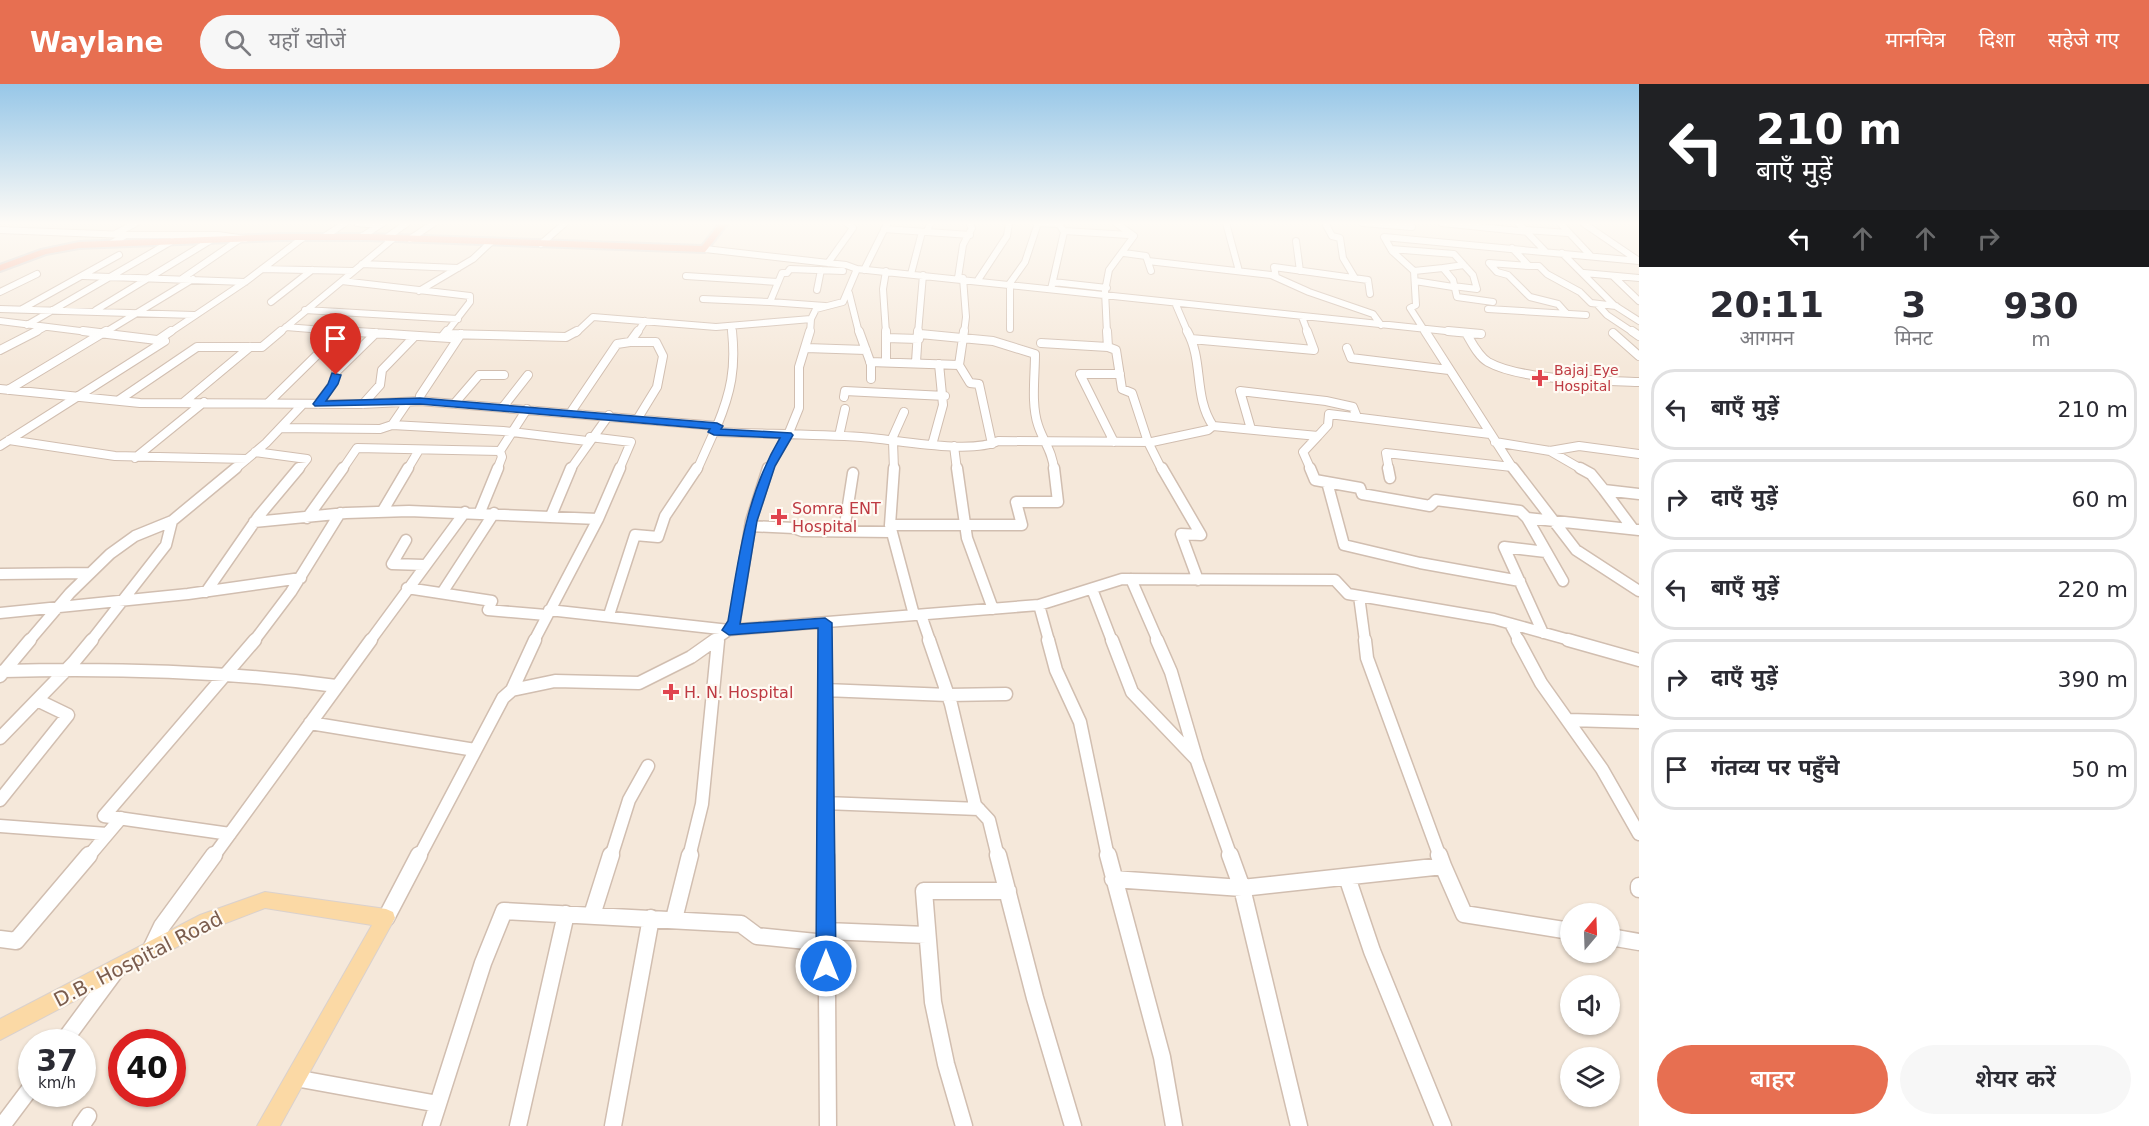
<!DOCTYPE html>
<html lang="hi">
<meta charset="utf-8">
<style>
:root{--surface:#fff;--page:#f7f7f7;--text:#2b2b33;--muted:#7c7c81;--line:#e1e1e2;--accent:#e76f51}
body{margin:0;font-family:"DejaVu Sans","Noto Sans Devanagari",sans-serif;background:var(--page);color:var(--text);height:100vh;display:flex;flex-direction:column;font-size:22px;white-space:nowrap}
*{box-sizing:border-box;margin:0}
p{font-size:20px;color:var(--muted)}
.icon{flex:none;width:33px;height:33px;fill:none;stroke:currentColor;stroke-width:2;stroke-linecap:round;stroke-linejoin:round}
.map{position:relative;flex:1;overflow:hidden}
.panel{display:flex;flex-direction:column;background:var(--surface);width:510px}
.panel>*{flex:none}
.banner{background:#202124;color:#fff;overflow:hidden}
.needle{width:39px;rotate:19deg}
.controls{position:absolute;left:1560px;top:819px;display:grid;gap:12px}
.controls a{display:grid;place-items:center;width:60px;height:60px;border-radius:50%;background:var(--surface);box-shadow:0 2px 4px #0004;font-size:30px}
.speed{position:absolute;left:18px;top:945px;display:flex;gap:12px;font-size:30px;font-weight:700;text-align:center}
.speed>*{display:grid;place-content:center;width:78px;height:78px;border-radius:50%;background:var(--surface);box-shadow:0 2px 4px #0004;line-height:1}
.speed small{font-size:15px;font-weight:400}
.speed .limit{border:9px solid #d22;background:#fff;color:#111}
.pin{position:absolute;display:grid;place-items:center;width:51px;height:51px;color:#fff;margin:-62px -26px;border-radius:50% 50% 50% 0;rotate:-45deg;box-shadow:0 0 6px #0007}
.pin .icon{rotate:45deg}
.me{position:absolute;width:66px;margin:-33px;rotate:0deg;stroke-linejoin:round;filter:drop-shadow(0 0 4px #0008)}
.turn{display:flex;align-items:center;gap:21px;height:126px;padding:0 18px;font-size:27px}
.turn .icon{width:78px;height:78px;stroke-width:2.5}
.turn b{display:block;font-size:42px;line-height:51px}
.lanes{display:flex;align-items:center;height:57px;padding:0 18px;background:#0003;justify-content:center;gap:30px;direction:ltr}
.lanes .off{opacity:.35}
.eta{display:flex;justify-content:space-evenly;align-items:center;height:102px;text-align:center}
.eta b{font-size:36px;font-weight:600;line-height:42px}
.action{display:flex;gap:12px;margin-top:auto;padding:12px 18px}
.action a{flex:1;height:69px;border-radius:36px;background:var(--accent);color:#fff;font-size:24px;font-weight:600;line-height:69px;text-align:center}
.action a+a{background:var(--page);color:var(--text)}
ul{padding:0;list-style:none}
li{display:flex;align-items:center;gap:18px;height:81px;margin:0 12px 9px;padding:0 6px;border:3px solid var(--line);border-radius:24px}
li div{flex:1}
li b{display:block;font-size:22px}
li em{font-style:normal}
header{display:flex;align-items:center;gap:36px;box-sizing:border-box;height:84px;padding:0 30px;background:var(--accent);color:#fff}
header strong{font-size:28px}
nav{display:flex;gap:33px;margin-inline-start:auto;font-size:21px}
.search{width:420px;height:54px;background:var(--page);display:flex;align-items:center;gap:15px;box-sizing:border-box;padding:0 21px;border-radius:33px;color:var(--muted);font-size:22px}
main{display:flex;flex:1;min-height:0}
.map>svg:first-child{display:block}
.residential{fill:#f5e8da;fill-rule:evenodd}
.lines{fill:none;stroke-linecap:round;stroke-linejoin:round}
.minor-far4-casing{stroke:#d1beb0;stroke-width:8}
.minor-far3-casing{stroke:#d1beb0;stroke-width:10}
.minor-far2-casing{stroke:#d1beb0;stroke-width:13}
.minor-far1-casing{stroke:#d1beb0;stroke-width:15}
.minor-casing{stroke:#d1beb0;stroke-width:19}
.major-casing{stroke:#dad1cd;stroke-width:2}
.highway-casing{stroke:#dad1cd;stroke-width:4}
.minor-far4{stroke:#fff;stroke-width:6}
.minor-far3{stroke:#fff;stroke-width:8}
.minor-far2{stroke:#fff;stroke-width:10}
.minor-far1{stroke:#fff;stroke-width:12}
.minor{stroke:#fff;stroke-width:16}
.major{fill:#fbd9a5;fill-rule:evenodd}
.highway{fill:#f7b7a3;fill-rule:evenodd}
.route{fill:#1a73e8;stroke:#114b97;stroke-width:1.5}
.health-dot{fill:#e0444e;stroke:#fffaf3;stroke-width:2}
.labels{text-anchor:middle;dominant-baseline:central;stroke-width:4.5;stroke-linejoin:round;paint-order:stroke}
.far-health-label{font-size:14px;fill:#be3a42;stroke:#fffaf3;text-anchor:start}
.health-label{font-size:16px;fill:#be3a42;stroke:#fffaf3;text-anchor:start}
.near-street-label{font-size:20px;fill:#7a5c4d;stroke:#fffaf3}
</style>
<header>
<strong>Waylane</strong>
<div class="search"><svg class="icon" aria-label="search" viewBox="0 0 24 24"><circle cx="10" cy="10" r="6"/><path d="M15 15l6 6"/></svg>यहाँ खोजें</div>
<nav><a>मानचित्र</a><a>दिशा</a><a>सहेजे गए</a></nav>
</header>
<main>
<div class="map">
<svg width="1639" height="1042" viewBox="0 0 1639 1042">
<rect width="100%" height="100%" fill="#fdf6ec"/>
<path class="residential" d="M0 139H1639V1042H0ZM1570 830H1610V868H1570ZM1570 902H1610V940H1570ZM32 958H82V1010H32ZM122 958H172V1010H122ZM1570 974H1610V1012H1570Z"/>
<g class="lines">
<g class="minor-far4-casing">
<path id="minor-far4" d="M357 139 379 141
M1040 139 1059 140 1064 148 1051 205
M1226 139 1239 187
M1325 139 1332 152 1340 154 1343 174 1355 194
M1363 139 1412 143
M1442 139 1529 148
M1518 139 1545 167
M1560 139 1590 171
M1583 139 1639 177
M884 145 927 148 930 139
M0 146 126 151 112 159
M1526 146 1568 149
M1064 147 1129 151
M927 148 970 151
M115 150 136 139
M126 151H218L245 155
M324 153 345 139
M361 153 383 139
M386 154 407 139
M410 155 434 139
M1296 157 1300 187
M541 160 565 139
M1512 164 1529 182H1539L1547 190 1580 208 1591 219 1616 222
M705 165 846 181 857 185 843 218 816 225 811 235 810 249
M1391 165 1454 170 1473 191 1477 205 1453 202
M1124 169 1146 172 1151 187
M1562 169 1614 221 1639 237
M1148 177 1271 191 1309 208 1373 230 1381 241
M828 179 853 144 847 139
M362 180 458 184
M1464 181 1443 184 1453 196 1457 213 1493 218
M1529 182 1489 179 1497 188 1508 191 1530 213 1558 220 1566 229
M262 185 353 187
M857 185 1465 249
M864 186 887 140
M886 187 883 205 886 249
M1414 187 1443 184
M1584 189 1639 194
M911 190 922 148
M83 192 245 198
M686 192 778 198
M1613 192 1639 217
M1276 193 1274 183 1368 196 1370 210
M183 194 240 155
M958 194 963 161 972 144 969 139
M963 194 966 233 964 249
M978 196 1007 152 1009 139
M342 197 470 212V218L446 249
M1415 197 1453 203
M1053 198 1107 204
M817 206 821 186
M419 207 473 175 491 158
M0 208 37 190
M849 209 859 249
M703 215 770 218
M271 218 312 186
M1597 220 1607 231 1634 249
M1176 221 1188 249
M825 222 770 218 782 189H787L790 185 843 187
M0 225 194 231
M22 225 119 171
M1488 225 1586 231
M96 226 211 156
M305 226 458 235
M1302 233 1308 249
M0 237 96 249
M27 241 172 157
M731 242 732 249
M286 243 360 249
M1010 245V199L1025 178 1038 139
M34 249 45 243
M104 249 193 195
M169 249 245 198 304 153
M279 249 394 154
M334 249 337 245
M576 249 593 233 716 243 811 235
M637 249 645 237
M918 249 923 191
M1107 249 1105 207 1109 186 1134 152 1116 139
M1426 249 1410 224 1416 221 1414 187 1392 167 1384 153 1639 177"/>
</g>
<g class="minor-far3-casing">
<path id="minor-far3" d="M342 247 450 254
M859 247 871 280V295
M886 247V278
M964 247 959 281 970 299 979 300 992 360
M1107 247 1108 263 1116 266 1122 305 1132 309 1148 358 1162 386
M1187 247C1204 277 1193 312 1213 342
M1425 247 1514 386
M1448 247 1481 250
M1632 247 1639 252
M1466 249C1472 259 1478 272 1488 278 1522 297 1599 296 1639 298
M1613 249 1639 272
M446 250 566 253 577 247
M920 250 993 257 1035 270C1035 293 1031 320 1038 341 1043 357 1053 368 1054 386
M443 252 447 247
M886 254 919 255
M1191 255 1314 266 1307 247
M158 256 171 247
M630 258H656L663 272 657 303 638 334
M1041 259 1108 263
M806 264 866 266
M1347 264 1351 274 1449 286
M0 266 37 247
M870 278 959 281
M916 278 918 247
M0 305 140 319 363 320 420 317 717 342 714 348C763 350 812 350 861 353 894 355 970 371 998 357L1152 358 1208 346 1213 342 1318 352 1328 341 1329 330 1490 350
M8 306 106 247
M844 313 845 307 945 312
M119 316 197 263H262L281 247
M420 317V312L461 250
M184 318 250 263
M268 319 323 265 336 247
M407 319 392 341 503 347 587 357
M318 320 333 300 336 288 376 249
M363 320 380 301 382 286 413 254
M454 320 479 291H504
M503 323 528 291
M571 328 617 260 630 258 638 247
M717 342C731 308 736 284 732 247
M281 344 380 345 392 341
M1251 345 1240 307 1326 317 1353 323 1357 333
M839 352 845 325
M590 353 631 358 619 386
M9 356 115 372 247 375
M891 357 904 328
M893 357 894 386
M1114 358 1080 290H1120
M1495 358 1550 367 1579 362 1639 370
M932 361 943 321 939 280
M0 362 165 257 83 247
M954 362 957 386
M1550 367 1583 386
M255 368 307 375 298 386
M135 374 204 318
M234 386 266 359 303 320
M342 386 357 364 500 367
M407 386 419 366
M497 386 502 373 500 367 527 325
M570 386 609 331
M697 386 714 348
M768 386 788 351 799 324V283L810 247
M1311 386 1303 368 1318 352
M1389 386 1386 369 1512 383"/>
</g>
<g class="minor-far2-casing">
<path id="minor-far2" d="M894 384 890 441 914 531
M957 384 967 454 993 525
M1162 384 1201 451 1181 450 1198 496
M1310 384 1315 396 1360 404 1362 410 1430 422 1436 416 1520 427 1527 434 1639 446
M1388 384 1390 394
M1513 384 1576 466 1639 507
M1580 384 1591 390 1604 406 1639 410
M1327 398 1344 461 1420 479 1520 497
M1604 406 1633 445
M382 428 408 384
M480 428 498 384
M551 432 571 384
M307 434 343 384
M1527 434 1563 497
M598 435 620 384
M254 438 346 429 409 427 598 435 534 557
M890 441H1022L1016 418H1058L1054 384
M750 442 794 444 802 447 891 448
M844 447 853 389
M406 456 392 480 424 481
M0 490 89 489
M1131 495 1158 557
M407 504 492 517 488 526 546 531
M1092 505 1112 557
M206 508 258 433 299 384
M442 509 494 429
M1359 512 1365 557
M1039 521 1049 557
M549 526 729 546 1039 521 1122 495 1335 496 1348 510 1494 535 1573 557
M0 529 188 510 301 494
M609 531 635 451 658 453 665 432 697 384
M921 531 930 557
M825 539V557
M1510 540 1519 557
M1543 549 1504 463 1546 468
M29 557 70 509 110 470 135 452 172 437 236 384
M91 557 166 461 172 437
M254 557 291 508 340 429
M370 557 465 428
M713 557 729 546 735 537 751 437 768 384"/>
</g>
<g class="minor-far1-casing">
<path id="minor-far1" d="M825 556 826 773
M929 556 951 620 975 721 989 736 998 773
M1048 556 1056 586 1080 638 1108 773
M1112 556 1132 608 1196 675
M1157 556 1171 588 1197 677 1231 773
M1365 556 1367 574 1440 773
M1518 556 1541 599 1602 685 1639 750
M1568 556 1639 576
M3 587C115 584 225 587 336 602
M0 592 30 556
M512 606 535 556
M825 606 948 611 1006 610
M1569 636 1639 638
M310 639 475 666
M0 654 73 579 92 556
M0 716 68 631 37 616
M825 719 979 725
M0 742 107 750
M230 750 104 732 255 556
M88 773 121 734
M213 773 371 556
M419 773 503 614 512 606 555 597 639 599 691 573 715 556
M611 773 629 716 648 682
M689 773 702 720 718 557"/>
</g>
<g class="minor-casing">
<path id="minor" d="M826 771 828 1042
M998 771 1035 914 1073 1042
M1108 771 1162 973 1174 1042
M1443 782 1464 830 1570 847
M1347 793 1372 867 1443 1042
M1113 795 1242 804 1230 771
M1639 802V805
M592 831 611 771
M386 834 419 771
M674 835 690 771
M826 847 926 851
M1610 853 1639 858
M0 855 16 857 89 771
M151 865 162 842 214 771
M63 958 114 889
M295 994 438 1020
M2 1042 32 1002
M81 1042 88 1032
M431 1042 483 879 504 827 741 840 757 852 826 859
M518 1042 566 830
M613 1042 651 834
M964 1042 946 980 933 918 924 807H1008
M1299 1042 1242 804 1443 782 1439 771"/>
</g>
<g class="major-casing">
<path id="major" d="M265 808 386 825 393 828 395 834 280 1042H257L372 841 265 824 213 844 0 956V935L200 831Z"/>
</g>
<g class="highway-casing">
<path id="highway" d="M720 139H728L705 168 368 156H280L79 164 46 170 0 187V181L41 166 79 158 280 150H368L702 162Z"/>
</g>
<use href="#minor-far4" class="minor-far4"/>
<use href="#minor-far3" class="minor-far3"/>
<use href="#minor-far2" class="minor-far2"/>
<use href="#minor-far1" class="minor-far1"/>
<use href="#minor" class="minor"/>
<use href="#major" class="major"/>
<use href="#highway" class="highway"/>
</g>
<linearGradient id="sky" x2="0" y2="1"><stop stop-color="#97c7e8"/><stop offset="0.49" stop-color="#fefbf6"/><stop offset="1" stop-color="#fefbf6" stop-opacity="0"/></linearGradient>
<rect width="1639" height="284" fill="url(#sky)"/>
<path class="route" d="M332 289 341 291 338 300 326 317 420 314 717 339 723 342 721 345 791 349 793 351 775 382 757 437 740 540 825 534 832 539 836 882 833 888 826 891 819 888 816 882 818 544 729 551 722 546 728 537C739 472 746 411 780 354L714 351 708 348 710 345 420 320 315 322 313 320 328 300Z"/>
<g class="health-dot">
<path d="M1537 285h6v6h6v6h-6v6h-6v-6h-6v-6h6z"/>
<path d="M776 424h6v6h6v6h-6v6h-6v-6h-6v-6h6z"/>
<path d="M668 599h6v6h6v6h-6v6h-6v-6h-6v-6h6z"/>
</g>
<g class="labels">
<g class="far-health-label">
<text x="1554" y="286">Bajaj Eye<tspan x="1554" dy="16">Hospital</tspan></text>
</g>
<g class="health-label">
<text x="792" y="424">Somra ENT<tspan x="792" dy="18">Hospital</tspan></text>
<text x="684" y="608">H. N. Hospital</text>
</g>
<g class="near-street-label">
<text transform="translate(138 875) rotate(-27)">D.B. Hospital Road</text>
</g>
</g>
</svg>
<div class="controls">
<a><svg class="needle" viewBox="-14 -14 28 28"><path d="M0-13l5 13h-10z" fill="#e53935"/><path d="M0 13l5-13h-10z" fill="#7c7c81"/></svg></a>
<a><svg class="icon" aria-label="sound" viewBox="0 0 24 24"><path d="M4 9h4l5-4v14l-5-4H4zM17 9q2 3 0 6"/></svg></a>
<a><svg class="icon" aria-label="layers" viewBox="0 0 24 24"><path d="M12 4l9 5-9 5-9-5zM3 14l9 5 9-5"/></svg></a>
</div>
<div class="speed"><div>37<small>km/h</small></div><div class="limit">40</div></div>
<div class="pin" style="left:336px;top:291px;background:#d93025"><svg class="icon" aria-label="arrive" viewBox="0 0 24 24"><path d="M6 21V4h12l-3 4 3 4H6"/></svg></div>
<svg class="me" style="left:826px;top:882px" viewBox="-20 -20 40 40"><circle r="17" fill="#1a73e8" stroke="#fff" stroke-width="3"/><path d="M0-11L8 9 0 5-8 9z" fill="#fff"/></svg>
</div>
<section class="panel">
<div class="banner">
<div class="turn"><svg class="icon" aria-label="left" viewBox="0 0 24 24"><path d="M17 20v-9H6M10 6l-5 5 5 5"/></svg><div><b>210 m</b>बाएँ मुड़ें</div></div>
<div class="lanes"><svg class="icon" aria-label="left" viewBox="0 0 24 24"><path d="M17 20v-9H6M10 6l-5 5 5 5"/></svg><svg class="icon off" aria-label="ahead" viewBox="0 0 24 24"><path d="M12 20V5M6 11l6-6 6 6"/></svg><svg class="icon off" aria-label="ahead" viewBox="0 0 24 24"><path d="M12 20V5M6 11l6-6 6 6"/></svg><svg class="icon off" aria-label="right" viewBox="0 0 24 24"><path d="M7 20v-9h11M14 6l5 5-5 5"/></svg></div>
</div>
<div class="eta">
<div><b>20:11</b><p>आगमन</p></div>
<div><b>3</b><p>मिनट</p></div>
<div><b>930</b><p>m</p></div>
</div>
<ul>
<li><svg class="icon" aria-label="left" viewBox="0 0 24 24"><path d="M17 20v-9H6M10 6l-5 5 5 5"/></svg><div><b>बाएँ मुड़ें</b></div><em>210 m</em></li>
<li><svg class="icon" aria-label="right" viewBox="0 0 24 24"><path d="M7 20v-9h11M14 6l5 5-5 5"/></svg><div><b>दाएँ मुड़ें</b></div><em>60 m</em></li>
<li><svg class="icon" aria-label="left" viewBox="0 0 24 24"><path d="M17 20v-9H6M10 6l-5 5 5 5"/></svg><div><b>बाएँ मुड़ें</b></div><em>220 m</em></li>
<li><svg class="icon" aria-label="right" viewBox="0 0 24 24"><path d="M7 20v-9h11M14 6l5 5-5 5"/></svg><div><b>दाएँ मुड़ें</b></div><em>390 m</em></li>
<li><svg class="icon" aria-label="arrive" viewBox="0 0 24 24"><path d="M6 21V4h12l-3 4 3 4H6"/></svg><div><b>गंतव्य पर पहुँचे</b></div><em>50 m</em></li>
</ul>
<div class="action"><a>बाहर</a><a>शेयर करें</a></div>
</section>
</main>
